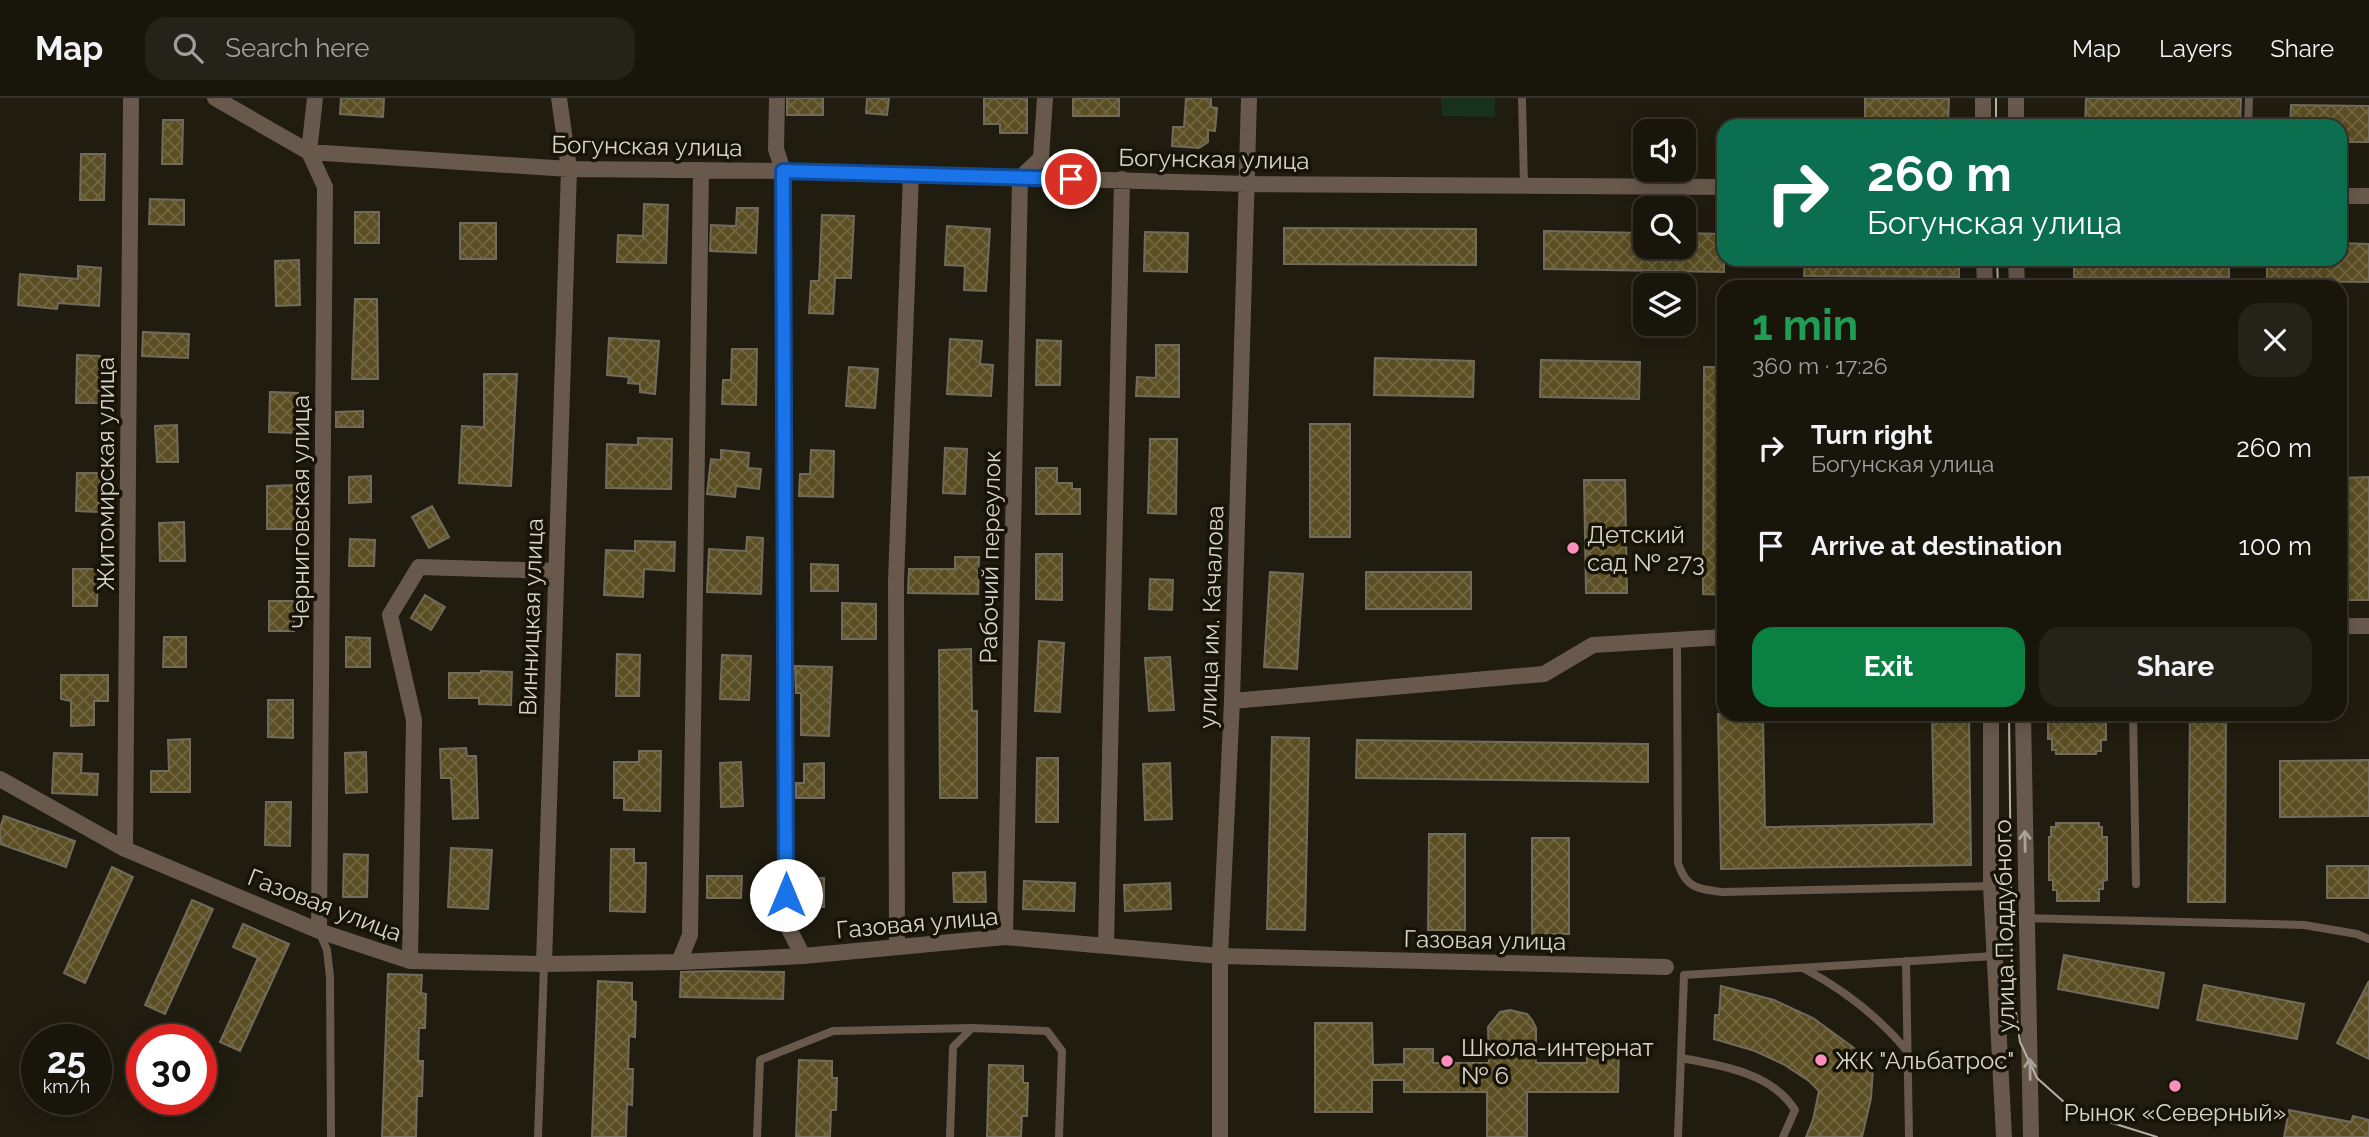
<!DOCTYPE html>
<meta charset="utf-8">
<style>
:root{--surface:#18150b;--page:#252219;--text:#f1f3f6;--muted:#9f9f9d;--line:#36342c;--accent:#0b8043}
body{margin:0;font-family:Raleway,sans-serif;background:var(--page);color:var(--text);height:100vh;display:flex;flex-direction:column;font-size:26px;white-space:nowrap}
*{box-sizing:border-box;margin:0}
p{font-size:23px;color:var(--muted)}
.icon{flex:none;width:38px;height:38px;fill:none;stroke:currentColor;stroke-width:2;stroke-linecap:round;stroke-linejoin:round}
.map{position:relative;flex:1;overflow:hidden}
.details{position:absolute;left:1717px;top:182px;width:630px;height:441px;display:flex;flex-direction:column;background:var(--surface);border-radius:21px;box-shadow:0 4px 18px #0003,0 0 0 2px var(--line)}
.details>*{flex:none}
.banner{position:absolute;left:1717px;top:21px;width:630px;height:147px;border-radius:21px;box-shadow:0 4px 18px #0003,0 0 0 2px var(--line);background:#0b6e4f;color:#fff;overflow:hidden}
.tools{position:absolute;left:1633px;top:21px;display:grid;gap:14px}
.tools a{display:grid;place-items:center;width:63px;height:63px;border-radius:14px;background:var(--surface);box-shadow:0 4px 18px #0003,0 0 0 2px var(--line);font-size:35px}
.speed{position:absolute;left:21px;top:926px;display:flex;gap:14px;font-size:35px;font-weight:700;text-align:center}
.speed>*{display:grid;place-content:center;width:91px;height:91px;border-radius:50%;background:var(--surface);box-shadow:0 4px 18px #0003,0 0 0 2px var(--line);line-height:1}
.speed small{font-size:18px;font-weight:400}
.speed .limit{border:10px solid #d22;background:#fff;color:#111}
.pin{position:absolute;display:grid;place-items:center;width:60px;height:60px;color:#fff;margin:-30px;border:4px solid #fff;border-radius:50%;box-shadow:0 2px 7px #0007}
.me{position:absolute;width:77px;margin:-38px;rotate:0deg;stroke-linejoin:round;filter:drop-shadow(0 0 5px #0008)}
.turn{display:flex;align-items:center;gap:24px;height:147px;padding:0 35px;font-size:32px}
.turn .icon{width:91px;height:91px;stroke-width:2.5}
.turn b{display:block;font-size:49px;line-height:60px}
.round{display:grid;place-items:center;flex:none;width:74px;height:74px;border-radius:21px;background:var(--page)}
.overview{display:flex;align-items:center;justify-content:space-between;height:119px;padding:0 35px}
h1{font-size:42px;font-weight:700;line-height:52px;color:#1e9e55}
.action{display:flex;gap:14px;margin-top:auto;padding:14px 35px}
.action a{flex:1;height:80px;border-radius:21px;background:var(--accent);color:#fff;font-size:28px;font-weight:700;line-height:80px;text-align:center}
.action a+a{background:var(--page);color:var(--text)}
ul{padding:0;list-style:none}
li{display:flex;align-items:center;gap:21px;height:98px;padding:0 35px}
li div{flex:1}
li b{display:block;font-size:26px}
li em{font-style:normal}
header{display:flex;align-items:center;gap:42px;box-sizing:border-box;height:98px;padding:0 35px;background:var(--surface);border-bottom:2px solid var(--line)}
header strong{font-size:33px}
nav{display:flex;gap:38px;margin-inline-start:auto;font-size:24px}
.search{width:490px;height:63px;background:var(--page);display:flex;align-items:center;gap:18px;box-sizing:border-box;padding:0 24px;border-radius:21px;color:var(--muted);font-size:26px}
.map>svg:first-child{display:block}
.green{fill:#18311f}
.building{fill:url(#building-cross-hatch);stroke:#706b5c;stroke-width:2}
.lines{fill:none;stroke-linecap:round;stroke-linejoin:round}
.service{stroke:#68594c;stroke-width:8}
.minor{stroke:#68594c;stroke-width:16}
.tram{stroke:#b5b1a8;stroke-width:2}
.oneway{stroke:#aba399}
.route-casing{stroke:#114b97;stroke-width:18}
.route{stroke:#1a73e8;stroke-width:12}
.poi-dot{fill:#fe8ebc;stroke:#171307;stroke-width:2.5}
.labels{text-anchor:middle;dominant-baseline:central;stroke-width:7;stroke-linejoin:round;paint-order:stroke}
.street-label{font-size:24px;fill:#d7d4cc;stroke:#171307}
.poi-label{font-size:24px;fill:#d7d4cc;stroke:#171307;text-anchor:start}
</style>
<header>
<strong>Map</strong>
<div class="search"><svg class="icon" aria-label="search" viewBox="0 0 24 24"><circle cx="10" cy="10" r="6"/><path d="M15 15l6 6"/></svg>Search here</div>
<nav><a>Map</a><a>Layers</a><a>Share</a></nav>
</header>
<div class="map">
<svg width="2369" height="1039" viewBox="0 0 2369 1039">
<defs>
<pattern id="building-cross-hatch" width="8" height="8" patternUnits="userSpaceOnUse" patternTransform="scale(1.75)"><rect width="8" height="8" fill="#5b4e23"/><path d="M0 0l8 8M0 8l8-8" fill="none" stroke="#726742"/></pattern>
</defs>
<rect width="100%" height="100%" fill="#201c0f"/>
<path class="green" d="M1441 0H1495V19L1442 18Z"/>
<path class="building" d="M341 0H384L383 19 340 16Z
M787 0H823V17H787Z
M867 0H889L887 17 866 15Z
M984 0H1027V35H1000V26H984Z
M1073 0H1119V18H1073Z
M1186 0H1211V9L1217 10 1215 33 1208 32V44L1199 50 1172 48 1173 29H1184Z
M1865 0H1949L1948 28H1865Z
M2086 0H2241L2240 28H2085Z
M2291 7 2369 8V44H2340V28H2290Z
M163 22H183L182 66H162Z
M81 56H105L104 102H80Z
M150 101 184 102V127L149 126Z
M644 106 668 107 666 165 617 164 618 137 643 138Z
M737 110H758L756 155 710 153 711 127 736 128Z
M355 114H379V145H355Z
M822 117 854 118 851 180H835L833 216 809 215 811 183H819Z
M460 125H496V161H460Z
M947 128 990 131 986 193 964 192 965 168 945 167Z
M1284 130 1476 131V167L1284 166Z
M1544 133 1645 135V149H1684V135L1724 136V174L1544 171Z
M1145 134 1188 135 1187 174 1144 173Z
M2340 145 2369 146V184L2267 183V161H2340Z
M1805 161H1959V179L1804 178Z
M2074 161H2229V179L2074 180Z
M299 162 300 207 276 208 275 163Z
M78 168 101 170 99 208 58 205 57 211 18 207 20 176 78 181Z
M355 201H377L378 281H352Z
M143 234 189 236 188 260 142 258Z
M609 240 659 243 655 296 640 294V286L628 285 629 279 607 277Z
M950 241 982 243 980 266 993 267 991 298 947 296Z
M1037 242 1061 243 1060 287H1036Z
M1156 247H1179V299L1136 298 1137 279 1156 280Z
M732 251H757L756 307 722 306 723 282H731Z
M77 257 100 258 99 305H76Z
M1375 260 1474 263 1473 299 1374 297Z
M1541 262 1640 264 1639 301 1540 299Z
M849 269 878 271 875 310 846 308Z
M1704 269H1724V497L1703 496Z
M484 276H517L511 388 459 385 462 328 484 329Z
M270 294 298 295 297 335 269 334Z
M363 313V329H336V314Z
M1310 326H1350V439H1310Z
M177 327 178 364H157L155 328Z
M638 340 672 341 671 391 606 390 607 346 638 347Z
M1150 341H1177L1176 416 1148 415Z
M945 350 967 351 965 396 943 395Z
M721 352 749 355 748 370 761 371 759 391 736 388 735 399 707 396 711 361 721 362Z
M811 352 834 353 833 399 799 398 800 376H810Z
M1036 370H1057V385H1072V391H1080V416H1036Z
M77 375H100L99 414 76 413Z
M371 378V404L349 405V379Z
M2369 379V502H2340V380Z
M1584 382H1625L1627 495H1586Z
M296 387V431H267V388Z
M432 408 449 439 429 450 412 419Z
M184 424 185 463H160L159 425Z
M747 439 763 440 761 496 707 494 709 451 746 453Z
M350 441 375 442 374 468H349Z
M635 443 675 444 674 473 644 471 643 499 604 497 606 452 635 453Z
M1036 456H1062V502L1036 501Z
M955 459H979L978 496 908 495 909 471H955Z
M811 466 838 467V493H811Z
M73 471H98L97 508H73Z
M1270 474 1303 476 1297 571 1264 569Z
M1366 474H1471V511H1366Z
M1150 481 1173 482 1172 512 1149 511Z
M425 497 445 509 431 532 411 520Z
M269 503H294V533H269Z
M842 505 876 506V541H842Z
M164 539H186V569H163Z
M346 539 370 540V569H346Z
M1039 543 1064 545 1060 614 1035 613Z
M971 551 972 613H977V700H940L939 552Z
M617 556 640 557 639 598H616Z
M722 557 751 558 749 602 720 601Z
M1170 559 1174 612 1149 613 1145 560Z
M795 568 832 569 829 638 801 637V595H796Z
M481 573 512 574 511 607 479 606V600H449V575H481Z
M61 577H108V603H94V627L71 628V603L61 601Z
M268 602H293V640L268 639Z
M1718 616H1763L1765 729 1934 726 1932 616H1969L1971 767 1721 771Z
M2048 616H2106V642H2101V653H2096V656H2056V652H2052V641H2048Z
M2190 616H2226L2225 804H2188Z
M1272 639 1309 640 1305 832 1267 831Z
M190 641V694H151V673H169L168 642Z
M1357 642 1648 646V684L1356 680Z
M466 650 467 658H476L478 720 453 721 451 680H441L440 651Z
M639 653H661L660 713 624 712V700H614V664H639Z
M366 654 367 694 346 695 345 655Z
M54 655 82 656 81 675 98 676 97 697 52 695Z
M1037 660H1058V724H1036Z
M2369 662V718L2280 719V663Z
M741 664 743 708 721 709 720 665Z
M824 665V700H796V685H804V666Z
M1170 665 1172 721 1145 722 1143 666Z
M266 704H291L290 748 265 747Z
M4 718 75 743 66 769 0 746V730Z
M2056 725H2099V729H2102V739H2107V782L2103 783V791H2099V803H2057V792H2053V782H2049V739H2051V729H2056Z
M1429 736H1465V832H1428Z
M1532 740H1569V836H1532Z
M451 750 492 752 488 811 448 809Z
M611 751H634V765H646L645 814 610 813Z
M344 756 368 757 367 799H343Z
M2327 768H2369V800H2327Z
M112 769 133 779 85 885 64 875Z
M985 774 986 804H954L953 775Z
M707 778H742L741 800H707Z
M796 780H824V809H796Z
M1024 783 1075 785 1074 813 1023 811Z
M1170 785 1171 811 1125 813 1124 787Z
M192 802 213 811 165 916 145 907Z
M243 826 289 846 240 953 220 944 258 860 233 849Z
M2064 857 2164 875 2158 910 2058 891Z
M718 873 784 874 783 901 680 899 681 874Z
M388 876 422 877 421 895 426 896 425 930H419L418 963H423L422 998H417L416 1039H382Z
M598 883 632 885V903L636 904 635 939 629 938 628 971H633L632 1007 627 1006 626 1039H592Z
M2369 883V961L2337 945Z
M2204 887 2304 906 2297 941 2197 922Z
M1721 888 1774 902 1813 920 1854 950 1873 970 1871 1000 1862 1039H1806L1813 1022 1819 993 1809 983 1783 966 1755 953 1714 941 1715 917H1719Z
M1510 912 1527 916 1532 922 1536 930V965H1587V949H1619L1618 994H1527V1039H1487V994H1404V982H1372V1014H1315V925H1372L1373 967 1404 966V951H1433V965H1489L1488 929 1500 914Z
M799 962 832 963V980H837L836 1012H831L830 1039H796Z
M989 967 1023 968V985H1028L1027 1018H1022L1021 1039H987Z
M2289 1012 2351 1024 2353 1018 2369 1022V1039H2284Z"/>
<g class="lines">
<path class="service" d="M1522 0 1524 88
M2248 28 2249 0
M1677 540 1678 765C1686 790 1697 791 1722 794L1991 788
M2133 616 2136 786
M2027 820 2304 827 2357 836 2369 841
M319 833 327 852 330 879 331 1039
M1906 863 1909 1039
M1805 871C1844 892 1879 919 1907 953
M1681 960C1720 967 1772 975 1795 1012L1783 1039
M538 1039 544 866
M757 1039 760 962 833 933 972 930
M950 1039 953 949 972 930 1047 933 1062 953 1059 1039
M1678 1039 1684 877 1994 858"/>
<path class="minor" d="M215 0 309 54 569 71 783 73 1248 86 1724 89
M315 0 309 54 325 89 319 833
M777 0 776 51 783 73 786 825 803 858
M1983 0V28
M2016 28V0
M2340 98H2369
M1984 161 1985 189
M2016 161 2017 189
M2340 528H2369
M1232 603 1544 576 1593 547 1724 539
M1991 616V788L2004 1039
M2023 616 2031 1039
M0 681 125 751 319 833 410 863 544 866 679 864 803 858 1005 839 1220 858 1666 869
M125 751 131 0
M1005 839 1020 80 1041 60 1045 0
M897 848 896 483 911 76
M1106 848 1122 81
M410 863 414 622 390 517 419 469 555 473
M679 864 690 837 701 72
M544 866 569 71 559 0
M1220 1039V858L1232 603 1249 0"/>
<path class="tram" d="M1996 0V28
M1997 161 1998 189
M2009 616 2012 884 2020 944 2037 980 2074 1013 2157 1039"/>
</g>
<defs><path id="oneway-shaft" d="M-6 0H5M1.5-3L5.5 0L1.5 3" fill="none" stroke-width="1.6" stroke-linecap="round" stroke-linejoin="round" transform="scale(1.75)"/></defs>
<g class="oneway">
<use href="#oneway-shaft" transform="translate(2025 743) rotate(-91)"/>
<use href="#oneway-shaft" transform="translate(2030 971) rotate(-91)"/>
</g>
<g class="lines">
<g class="route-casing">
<path id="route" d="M786 797 783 73 1071 81"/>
</g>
<use href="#route" class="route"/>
</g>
<g class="poi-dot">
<circle cx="1573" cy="450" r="7"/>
<circle cx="1821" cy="962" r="7"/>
<circle cx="1447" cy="963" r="7"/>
<circle cx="2175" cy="988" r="7"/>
</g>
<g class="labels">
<g class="street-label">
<text transform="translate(647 48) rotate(1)">Богунская улица</text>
<text transform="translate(1214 61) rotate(1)">Богунская улица</text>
<text transform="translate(105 376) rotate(-90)">Житомирская улица</text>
<text transform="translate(300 414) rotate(-90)">Черниговская улица</text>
<text transform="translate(990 459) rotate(-89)">Рабочий переулок</text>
<text transform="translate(531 519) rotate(-88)">Винницкая улица</text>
<text transform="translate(1211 519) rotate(-88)">улица им. Качалова</text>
<text transform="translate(325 807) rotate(21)">Газовая улица</text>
<text transform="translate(917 825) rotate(-5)">Газовая улица</text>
<text transform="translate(2004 828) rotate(-91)">улица Поддубного</text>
<text transform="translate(1485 842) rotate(1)">Газовая улица</text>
</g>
<g class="poi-label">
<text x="1587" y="436">Детский<tspan x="1587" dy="28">сад № 273</tspan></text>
<text x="1461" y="949">Школа-интернат<tspan x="1461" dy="28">№ 6</tspan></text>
<text x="1835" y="962">ЖК "Альбатрос"</text>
<text x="2175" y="1014" text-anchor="middle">Рынок «Северный»</text>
</g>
</g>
</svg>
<div class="tools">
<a><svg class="icon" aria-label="sound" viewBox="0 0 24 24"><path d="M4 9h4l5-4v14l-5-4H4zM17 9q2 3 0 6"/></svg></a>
<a><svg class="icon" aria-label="search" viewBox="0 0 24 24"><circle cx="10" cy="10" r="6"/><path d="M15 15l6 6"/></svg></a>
<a><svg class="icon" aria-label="layers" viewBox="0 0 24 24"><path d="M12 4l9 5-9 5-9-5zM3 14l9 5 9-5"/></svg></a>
</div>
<div class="speed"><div>25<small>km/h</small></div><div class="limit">30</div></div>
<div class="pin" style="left:1071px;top:81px;background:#d93025"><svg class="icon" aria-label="arrive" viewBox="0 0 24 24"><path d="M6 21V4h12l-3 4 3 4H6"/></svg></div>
<svg class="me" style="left:786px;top:797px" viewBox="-20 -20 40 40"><circle r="19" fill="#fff"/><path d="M0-13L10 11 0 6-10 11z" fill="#1a73e8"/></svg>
<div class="banner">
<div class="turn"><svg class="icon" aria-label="right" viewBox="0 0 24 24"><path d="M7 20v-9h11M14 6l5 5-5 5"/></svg><div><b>260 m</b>Богунская улица</div></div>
</div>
<section class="details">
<div class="overview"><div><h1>1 min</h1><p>360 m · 17:26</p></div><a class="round"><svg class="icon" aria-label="close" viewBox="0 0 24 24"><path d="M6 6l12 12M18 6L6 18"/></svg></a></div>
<ul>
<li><svg class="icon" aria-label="right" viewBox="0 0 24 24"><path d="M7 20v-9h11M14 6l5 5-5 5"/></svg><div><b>Turn right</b><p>Богунская улица</p></div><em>260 m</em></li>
<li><svg class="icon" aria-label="arrive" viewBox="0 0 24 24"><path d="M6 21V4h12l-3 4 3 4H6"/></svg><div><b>Arrive at destination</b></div><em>100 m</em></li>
</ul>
<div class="action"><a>Exit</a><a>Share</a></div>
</section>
</div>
